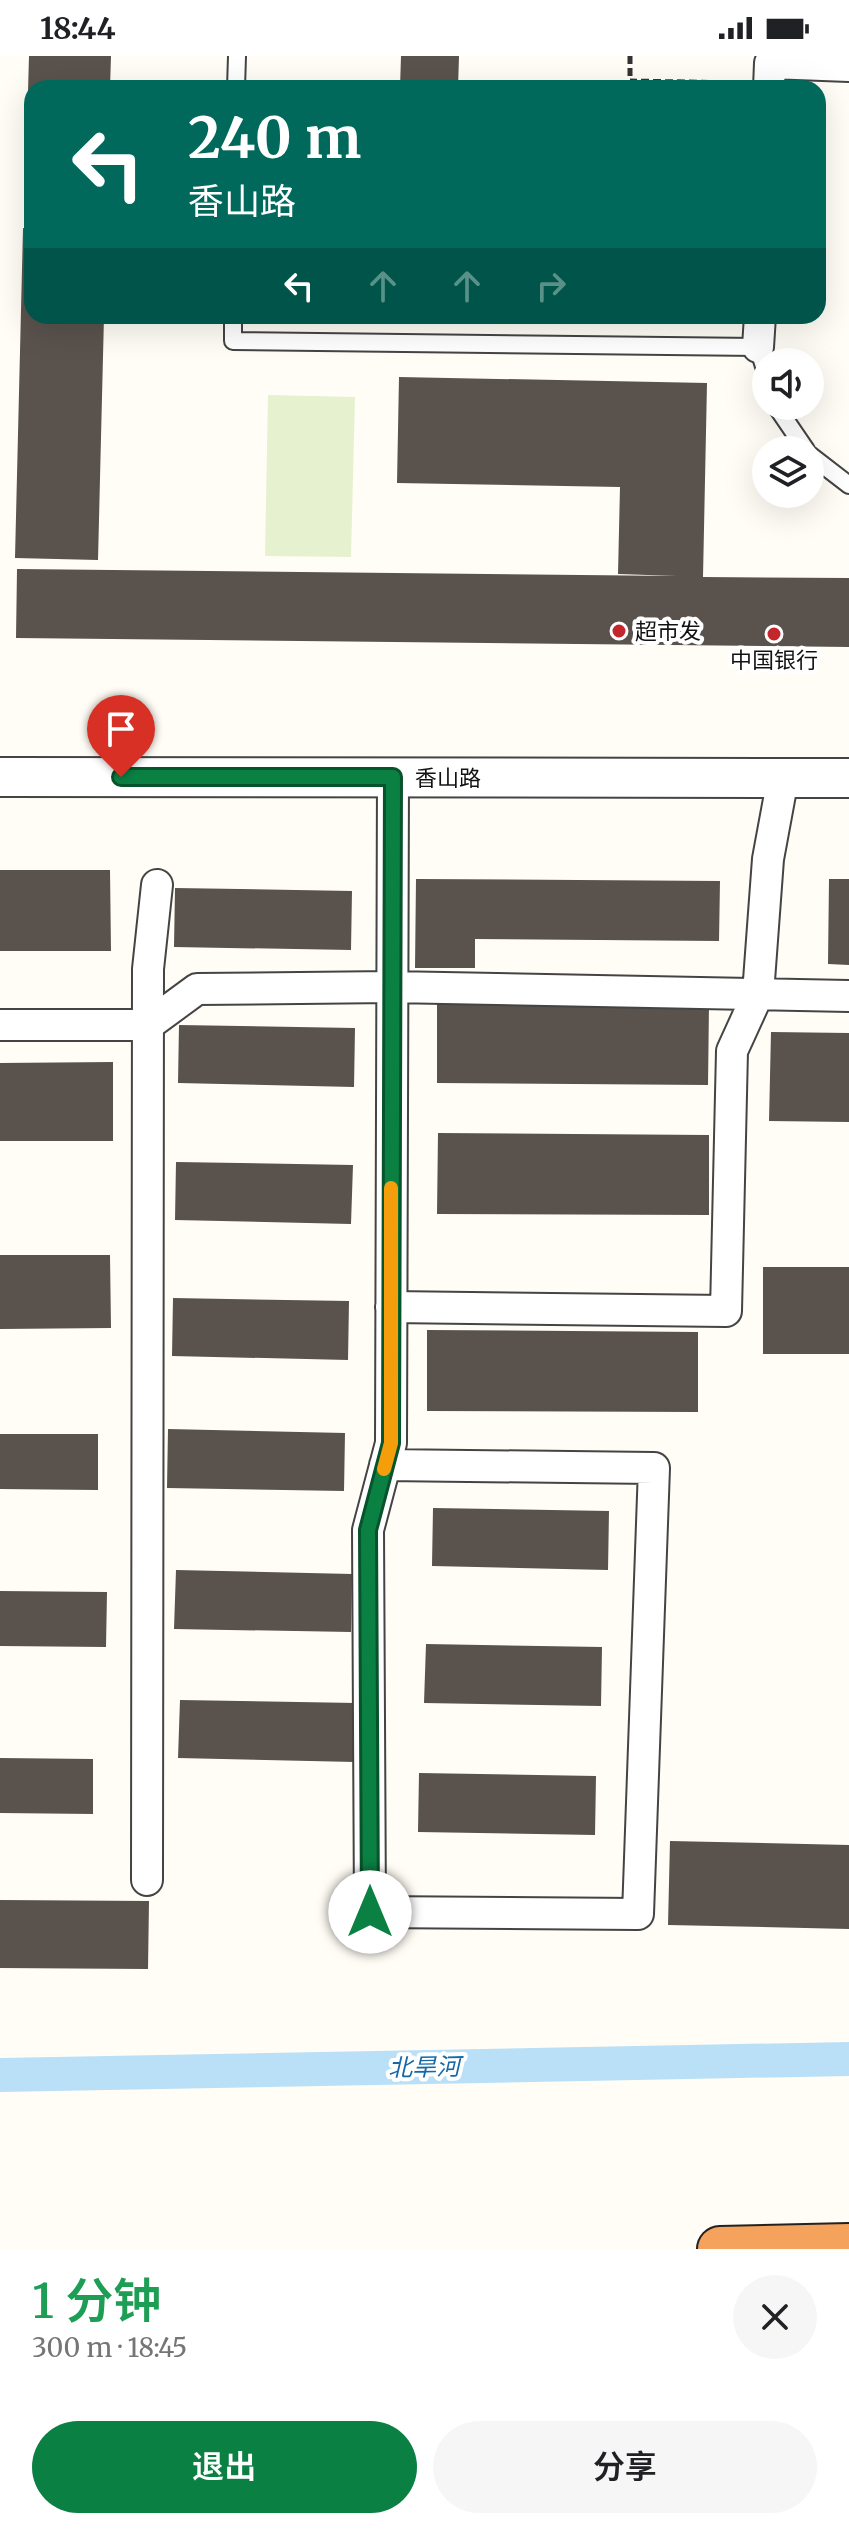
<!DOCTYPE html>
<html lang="zh">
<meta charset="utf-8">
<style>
:root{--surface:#fff;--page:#f6f6f6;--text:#202124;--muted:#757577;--accent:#0b8043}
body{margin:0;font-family:Merriweather,"Noto Sans SC",serif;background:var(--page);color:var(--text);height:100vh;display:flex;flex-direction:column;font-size:30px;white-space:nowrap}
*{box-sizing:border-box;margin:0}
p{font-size:26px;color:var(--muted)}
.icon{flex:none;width:44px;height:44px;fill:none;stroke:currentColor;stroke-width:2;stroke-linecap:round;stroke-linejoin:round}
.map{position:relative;height:2193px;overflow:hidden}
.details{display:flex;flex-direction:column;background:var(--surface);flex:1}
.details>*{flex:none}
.guide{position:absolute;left:24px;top:24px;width:802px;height:244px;border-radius:24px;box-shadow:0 8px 32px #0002;background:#00695c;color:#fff;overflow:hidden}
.fabs{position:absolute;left:752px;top:292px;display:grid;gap:16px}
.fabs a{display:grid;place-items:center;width:72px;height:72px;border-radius:50%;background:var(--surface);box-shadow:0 8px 32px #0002;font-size:40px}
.pin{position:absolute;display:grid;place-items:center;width:68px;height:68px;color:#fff;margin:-82px -34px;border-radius:50% 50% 50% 0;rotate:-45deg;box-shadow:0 0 8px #0007}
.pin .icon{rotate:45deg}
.me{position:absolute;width:88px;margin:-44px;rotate:0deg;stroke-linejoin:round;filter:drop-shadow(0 0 6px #0008)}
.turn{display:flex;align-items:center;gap:28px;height:168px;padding:0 32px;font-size:36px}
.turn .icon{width:104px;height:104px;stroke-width:2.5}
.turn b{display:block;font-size:56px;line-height:68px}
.lanes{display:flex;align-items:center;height:76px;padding:0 32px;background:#0003;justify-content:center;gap:40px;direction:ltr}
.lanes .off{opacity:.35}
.round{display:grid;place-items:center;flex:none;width:84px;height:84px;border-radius:42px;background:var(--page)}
.headline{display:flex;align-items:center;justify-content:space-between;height:136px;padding:0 32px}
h1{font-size:48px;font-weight:600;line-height:60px;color:#1e9e55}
.button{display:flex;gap:16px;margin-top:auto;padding:16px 32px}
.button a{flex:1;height:92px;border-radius:48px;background:var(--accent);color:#fff;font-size:32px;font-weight:600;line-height:92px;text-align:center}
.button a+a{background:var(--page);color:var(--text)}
.status{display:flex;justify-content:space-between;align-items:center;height:56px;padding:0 40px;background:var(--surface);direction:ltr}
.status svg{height:22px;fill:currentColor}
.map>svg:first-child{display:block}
.pitch{fill:#e6f2cf}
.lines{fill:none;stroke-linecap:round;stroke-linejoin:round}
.canal{stroke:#b9e0f7;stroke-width:34}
.building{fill:#5a524d}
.service-casing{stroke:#444;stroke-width:20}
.minor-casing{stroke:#444;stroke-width:34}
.tertiary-casing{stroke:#444;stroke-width:42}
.motorway-casing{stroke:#222;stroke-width:48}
.path{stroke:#333;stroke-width:5;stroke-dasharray:8 4;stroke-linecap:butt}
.service{stroke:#fff;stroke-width:16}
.minor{stroke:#fff;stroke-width:30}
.tertiary{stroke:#fff;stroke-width:38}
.motorway{stroke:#f5a25d;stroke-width:44}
.route-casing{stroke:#07532c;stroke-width:20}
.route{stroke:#0b8043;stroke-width:14}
.slow{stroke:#f59e0b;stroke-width:14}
.poi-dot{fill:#c4262e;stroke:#fff;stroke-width:3}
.labels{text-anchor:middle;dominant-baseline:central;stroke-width:8;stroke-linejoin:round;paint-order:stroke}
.poi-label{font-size:22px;fill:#111;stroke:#fff;text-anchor:start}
.street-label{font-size:22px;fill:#111;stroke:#fff}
.water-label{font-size:24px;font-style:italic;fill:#1768a6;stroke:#fff}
</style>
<div class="status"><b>18:44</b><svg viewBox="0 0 49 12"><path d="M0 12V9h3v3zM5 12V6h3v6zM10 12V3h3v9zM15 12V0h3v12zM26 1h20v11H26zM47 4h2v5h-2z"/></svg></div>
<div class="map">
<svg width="849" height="2193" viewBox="0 0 849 2193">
<rect width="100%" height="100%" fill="#fffdf5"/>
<path class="pitch" d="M268 339 355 341 351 501 265 500Z"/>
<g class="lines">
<path class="canal" d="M0 2019 849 2003"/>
</g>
<path class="building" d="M29 0H111L110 32H32V141H25Z
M401 0H459L458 32H400Z
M23 172 32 173V260H104L98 504 15 502Z
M399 321 707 327 703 521 849 522V591L16 582 17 513 677 520 618 518 620 431 397 427Z
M0 814H110L111 895H0Z
M416 823 720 825 719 885 475 883V912H415Z
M829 823H849V909L828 908Z
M175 832 352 835 351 894 174 891Z
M437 947 709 949 708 1029 437 1027Z
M179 969 355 972 354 1031 178 1027Z
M771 976 849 977V1066L769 1065Z
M113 1006V1085H0V1007Z
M438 1077 709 1079V1159L437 1158Z
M176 1106 353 1109 351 1168 175 1164Z
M0 1199H110L111 1272 0 1273Z
M763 1211H849V1298H763Z
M173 1242 349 1245 348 1304 172 1300Z
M427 1274 698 1276V1356L427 1355Z
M168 1373 345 1377 344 1435 167 1432Z
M0 1378H98V1434L0 1433Z
M433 1452 609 1455 608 1514 432 1510Z
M176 1514 352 1518 351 1576 174 1573Z
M0 1535 107 1536 106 1591 0 1590Z
M426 1588 602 1591 601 1650 424 1647Z
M180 1644 356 1647 355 1706 178 1702Z
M0 1702 93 1703V1758L0 1757Z
M419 1717 596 1720 595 1779 418 1776Z
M670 1785 849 1789V1873L668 1869Z
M0 1844 149 1845 148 1913 0 1912Z"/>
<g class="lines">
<g class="service-casing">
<path id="service" d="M236 32 237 0
M233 260V285L758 291 766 317
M776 350 806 394
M810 399 849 429"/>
</g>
<g class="minor-casing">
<path id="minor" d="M769 32 770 7 849 10
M758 291 760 260
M0 969H148L197 933 391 931 849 940
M391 1251 726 1255 732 995 758 938 768 803 783 722
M385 1409 654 1412 638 1858 370 1856 368 1474 391 1387 393 721
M147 1824 148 913 157 829"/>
</g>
<g class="tertiary-casing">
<path id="tertiary" d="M0 721 849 722"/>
</g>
<g class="motorway-casing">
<path id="motorway" d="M720 2193 849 2190"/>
</g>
<path class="path" d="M630 0V25L739 27"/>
<use href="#service" class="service"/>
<use href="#minor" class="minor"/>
<use href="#tertiary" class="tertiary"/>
<use href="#motorway" class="motorway"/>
</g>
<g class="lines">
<g class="route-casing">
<path id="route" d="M121 721H393L391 1387 368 1474 370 1856"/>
</g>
<use href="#route" class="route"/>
<path class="slow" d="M384 1413 391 1387V1132"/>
</g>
<g class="poi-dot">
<circle cx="619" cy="575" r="8"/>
<circle cx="774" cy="578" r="8"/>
</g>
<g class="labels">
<g class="poi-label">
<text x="635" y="575">超市发</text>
<text x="774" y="604" text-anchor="middle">中国银行</text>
</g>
<g class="street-label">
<text x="448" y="722">香山路</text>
</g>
<g class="water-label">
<text transform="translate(424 2011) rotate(-1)">北旱河</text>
</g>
</g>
</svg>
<div class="fabs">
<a><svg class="icon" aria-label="sound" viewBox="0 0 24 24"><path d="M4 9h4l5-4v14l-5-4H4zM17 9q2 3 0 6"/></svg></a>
<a><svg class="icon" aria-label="layers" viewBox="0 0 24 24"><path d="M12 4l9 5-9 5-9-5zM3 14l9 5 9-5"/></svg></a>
</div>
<div class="pin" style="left:121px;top:721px;background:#d93025"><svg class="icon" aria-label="arrive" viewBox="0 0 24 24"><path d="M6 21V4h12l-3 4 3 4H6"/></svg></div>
<svg class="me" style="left:370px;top:1856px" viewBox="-20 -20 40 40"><circle r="19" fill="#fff"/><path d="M0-13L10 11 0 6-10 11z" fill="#0b8043"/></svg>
<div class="guide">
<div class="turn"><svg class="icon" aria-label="left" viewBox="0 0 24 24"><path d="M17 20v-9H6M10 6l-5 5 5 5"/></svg><div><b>240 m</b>香山路</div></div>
<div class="lanes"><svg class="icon" aria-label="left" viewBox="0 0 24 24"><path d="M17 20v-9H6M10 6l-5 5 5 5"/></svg><svg class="icon off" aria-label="ahead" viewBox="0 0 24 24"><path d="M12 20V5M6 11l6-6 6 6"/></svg><svg class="icon off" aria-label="ahead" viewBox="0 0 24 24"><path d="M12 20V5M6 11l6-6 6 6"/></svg><svg class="icon off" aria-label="right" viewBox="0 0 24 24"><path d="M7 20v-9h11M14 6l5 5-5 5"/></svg></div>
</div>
</div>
<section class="details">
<div class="headline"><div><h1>1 分钟</h1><p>300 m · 18:45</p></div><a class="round"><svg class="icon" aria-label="close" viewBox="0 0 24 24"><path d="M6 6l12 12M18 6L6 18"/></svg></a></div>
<div class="button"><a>退出</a><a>分享</a></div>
</section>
